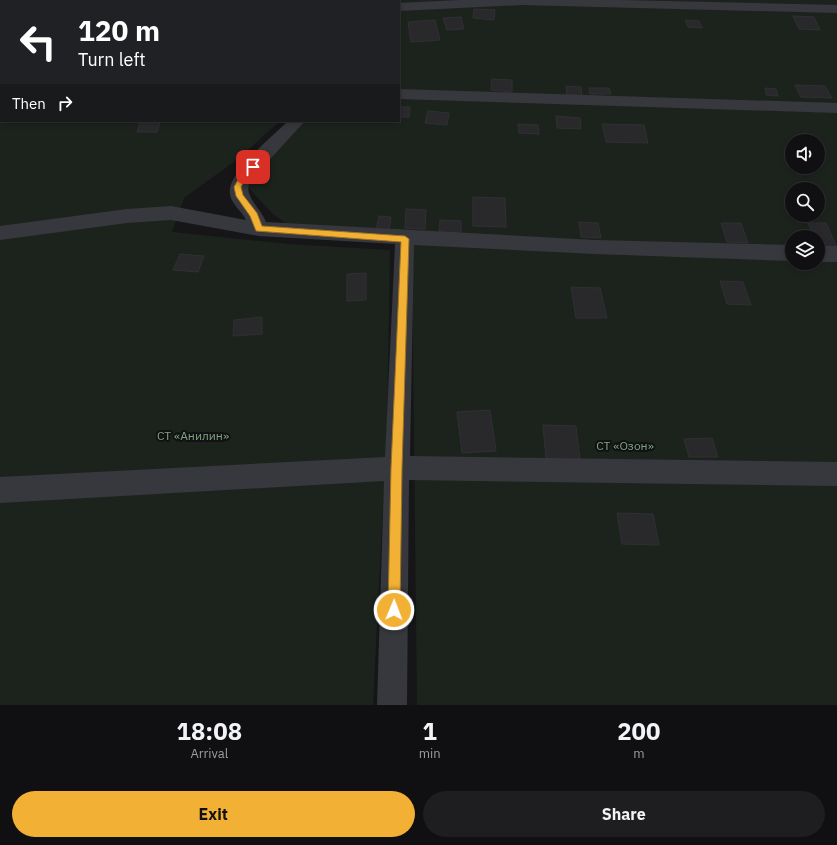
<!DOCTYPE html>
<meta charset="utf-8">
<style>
:root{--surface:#101012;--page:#1e1e20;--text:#f1f3f6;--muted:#9c9d9f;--line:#303032;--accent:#f2b134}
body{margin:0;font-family:"IBM Plex Sans",sans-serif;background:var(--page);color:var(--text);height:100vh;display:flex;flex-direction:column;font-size:15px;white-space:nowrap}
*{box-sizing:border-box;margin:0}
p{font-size:13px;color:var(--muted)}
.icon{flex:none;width:22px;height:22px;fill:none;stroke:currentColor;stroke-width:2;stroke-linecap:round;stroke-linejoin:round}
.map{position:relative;height:705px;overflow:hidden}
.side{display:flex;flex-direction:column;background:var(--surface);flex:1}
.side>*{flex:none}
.banner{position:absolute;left:0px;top:0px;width:400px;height:122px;box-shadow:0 2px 6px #0003,0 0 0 1px var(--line);background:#202124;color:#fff;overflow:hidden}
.tools{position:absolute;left:785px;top:134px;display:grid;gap:8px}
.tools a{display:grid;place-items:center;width:40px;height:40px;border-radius:50%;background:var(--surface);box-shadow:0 2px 6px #0003,0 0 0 1px var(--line);font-size:20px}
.pin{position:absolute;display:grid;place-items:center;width:34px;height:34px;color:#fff;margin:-17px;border-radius:8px;box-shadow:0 2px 6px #0006}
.me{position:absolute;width:44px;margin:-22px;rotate:1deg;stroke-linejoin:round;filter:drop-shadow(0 0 3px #0008)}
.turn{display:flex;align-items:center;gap:14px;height:84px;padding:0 12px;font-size:18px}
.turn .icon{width:52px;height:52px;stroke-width:2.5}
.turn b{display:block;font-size:28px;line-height:34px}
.then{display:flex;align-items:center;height:38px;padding:0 12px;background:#0003;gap:8px;font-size:15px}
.eta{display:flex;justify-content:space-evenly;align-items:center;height:68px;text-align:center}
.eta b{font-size:24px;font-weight:700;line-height:28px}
.action{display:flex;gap:8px;margin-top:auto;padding:8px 12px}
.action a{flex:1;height:46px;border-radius:24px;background:var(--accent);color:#111;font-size:16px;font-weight:700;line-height:46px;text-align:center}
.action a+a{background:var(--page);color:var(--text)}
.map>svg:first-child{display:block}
.green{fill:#1c231d;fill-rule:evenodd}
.building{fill:#29292c;stroke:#303034}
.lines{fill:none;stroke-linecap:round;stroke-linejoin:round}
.street{fill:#37383d;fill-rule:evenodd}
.route{fill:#f2b134;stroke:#9d7322}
.labels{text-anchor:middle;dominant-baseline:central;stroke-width:4;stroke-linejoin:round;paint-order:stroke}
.park-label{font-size:12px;fill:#7fa381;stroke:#111113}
</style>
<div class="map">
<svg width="837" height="705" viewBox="0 0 837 705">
<rect width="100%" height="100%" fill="#161618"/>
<path class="green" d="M100 0H837V705H417L412 256 408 233 292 228 272 213 245 184 301 121H399V1ZM792 141H818V167H792ZM792 189H818V215H792ZM792 237H818V263H792Z
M0 26 1 121H280L239 158 184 198 172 232 288 244 390 250 387 427 373 705H0Z"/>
<path class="building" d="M474 9 495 10 494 20 473 18Z
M793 16 814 17 820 30 799 29Z
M461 17 464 29 447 30 443 18Z
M435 20 440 40 411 42 408 22Z
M685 20 699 21 702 28 688 27Z
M492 79 512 80V92L491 90Z
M795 85 825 86 832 98 801 97Z
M566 86 581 87 582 97 567 96Z
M589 88H609L611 94H590Z
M765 88 776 89 778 96 766 95Z
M399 107H410L409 117H399Z
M428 111 449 113 447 125 425 123Z
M556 116 580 118 581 129 557 128Z
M160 122 157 132H137L140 123Z
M518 124 538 125 539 134 519 133Z
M602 124 644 125 648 143 606 142Z
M473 197 505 198 506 227 473 226Z
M406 209 426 210 425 229 405 228Z
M379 216 391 217 389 231 376 230Z
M440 220 461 221V233L439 232Z
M579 222 598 223 601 238 581 237Z
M721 223H741L748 243 727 242Z
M808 223H826L837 248 819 247 818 237H815Z
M180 254 204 256 198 272 173 270Z
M366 273V300L347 301V274Z
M720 281 743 282 751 305 727 304Z
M571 287 600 288 607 318H576Z
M262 317V334L233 336 234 320Z
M490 410 496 451 462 453 457 412Z
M543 425 576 426 580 460 546 459Z
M712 438 718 457H689L684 439Z
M617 513 653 514 659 545 622 544Z"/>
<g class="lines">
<path class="street" d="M459 0H621L837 5V13L522 5 399 11V3Z
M399 89 837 103V113L399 99Z
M0 101H1V111H0Z
M288 121H305L250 181C243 197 261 208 266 222L595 240 792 245V261L595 254 414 245 410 456 837 462V486L409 480 407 705H377L384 481 0 503V477L385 457 395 244 259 236 171 220 127 223 0 240V226L127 209 171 206 246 220C242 211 231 204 230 194 226 174 273 136 288 121Z
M818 246H837V262H818Z"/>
</g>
<path class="route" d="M253 164 257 167 245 179 241 187 243 195 257 213 262 226 405 236 409 239 402 468 400 610 398 614 394 616 390 614 388 610 391 468 401 242 256 231 250 216 236 196 234 187 240 176Z"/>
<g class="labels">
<g class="park-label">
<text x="193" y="435">СТ «Анилин»</text>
<text x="625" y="445">СТ «Озон»</text>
</g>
</g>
</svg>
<div class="tools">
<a><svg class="icon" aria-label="sound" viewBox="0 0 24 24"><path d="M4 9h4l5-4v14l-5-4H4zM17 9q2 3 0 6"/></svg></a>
<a><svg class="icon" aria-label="search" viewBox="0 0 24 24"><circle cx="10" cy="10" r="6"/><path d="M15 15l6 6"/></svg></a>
<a><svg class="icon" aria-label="layers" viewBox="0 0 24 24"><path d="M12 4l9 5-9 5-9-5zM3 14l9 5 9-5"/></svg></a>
</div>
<div class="pin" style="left:253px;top:167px;background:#d93025"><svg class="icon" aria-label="arrive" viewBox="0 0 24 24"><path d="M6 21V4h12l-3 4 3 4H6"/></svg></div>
<svg class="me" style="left:394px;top:610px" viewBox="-20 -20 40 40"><circle r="17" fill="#f2b134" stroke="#fff" stroke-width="3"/><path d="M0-11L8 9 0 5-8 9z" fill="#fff"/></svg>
<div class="banner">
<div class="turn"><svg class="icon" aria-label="left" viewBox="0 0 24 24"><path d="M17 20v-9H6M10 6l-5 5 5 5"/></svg><div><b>120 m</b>Turn left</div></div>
<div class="then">Then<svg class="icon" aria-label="right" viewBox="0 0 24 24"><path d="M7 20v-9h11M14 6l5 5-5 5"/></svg></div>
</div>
</div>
<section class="side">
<div class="eta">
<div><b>18:08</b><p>Arrival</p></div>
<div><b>1</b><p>min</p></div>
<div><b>200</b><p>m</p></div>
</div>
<div class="action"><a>Exit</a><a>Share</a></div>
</section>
